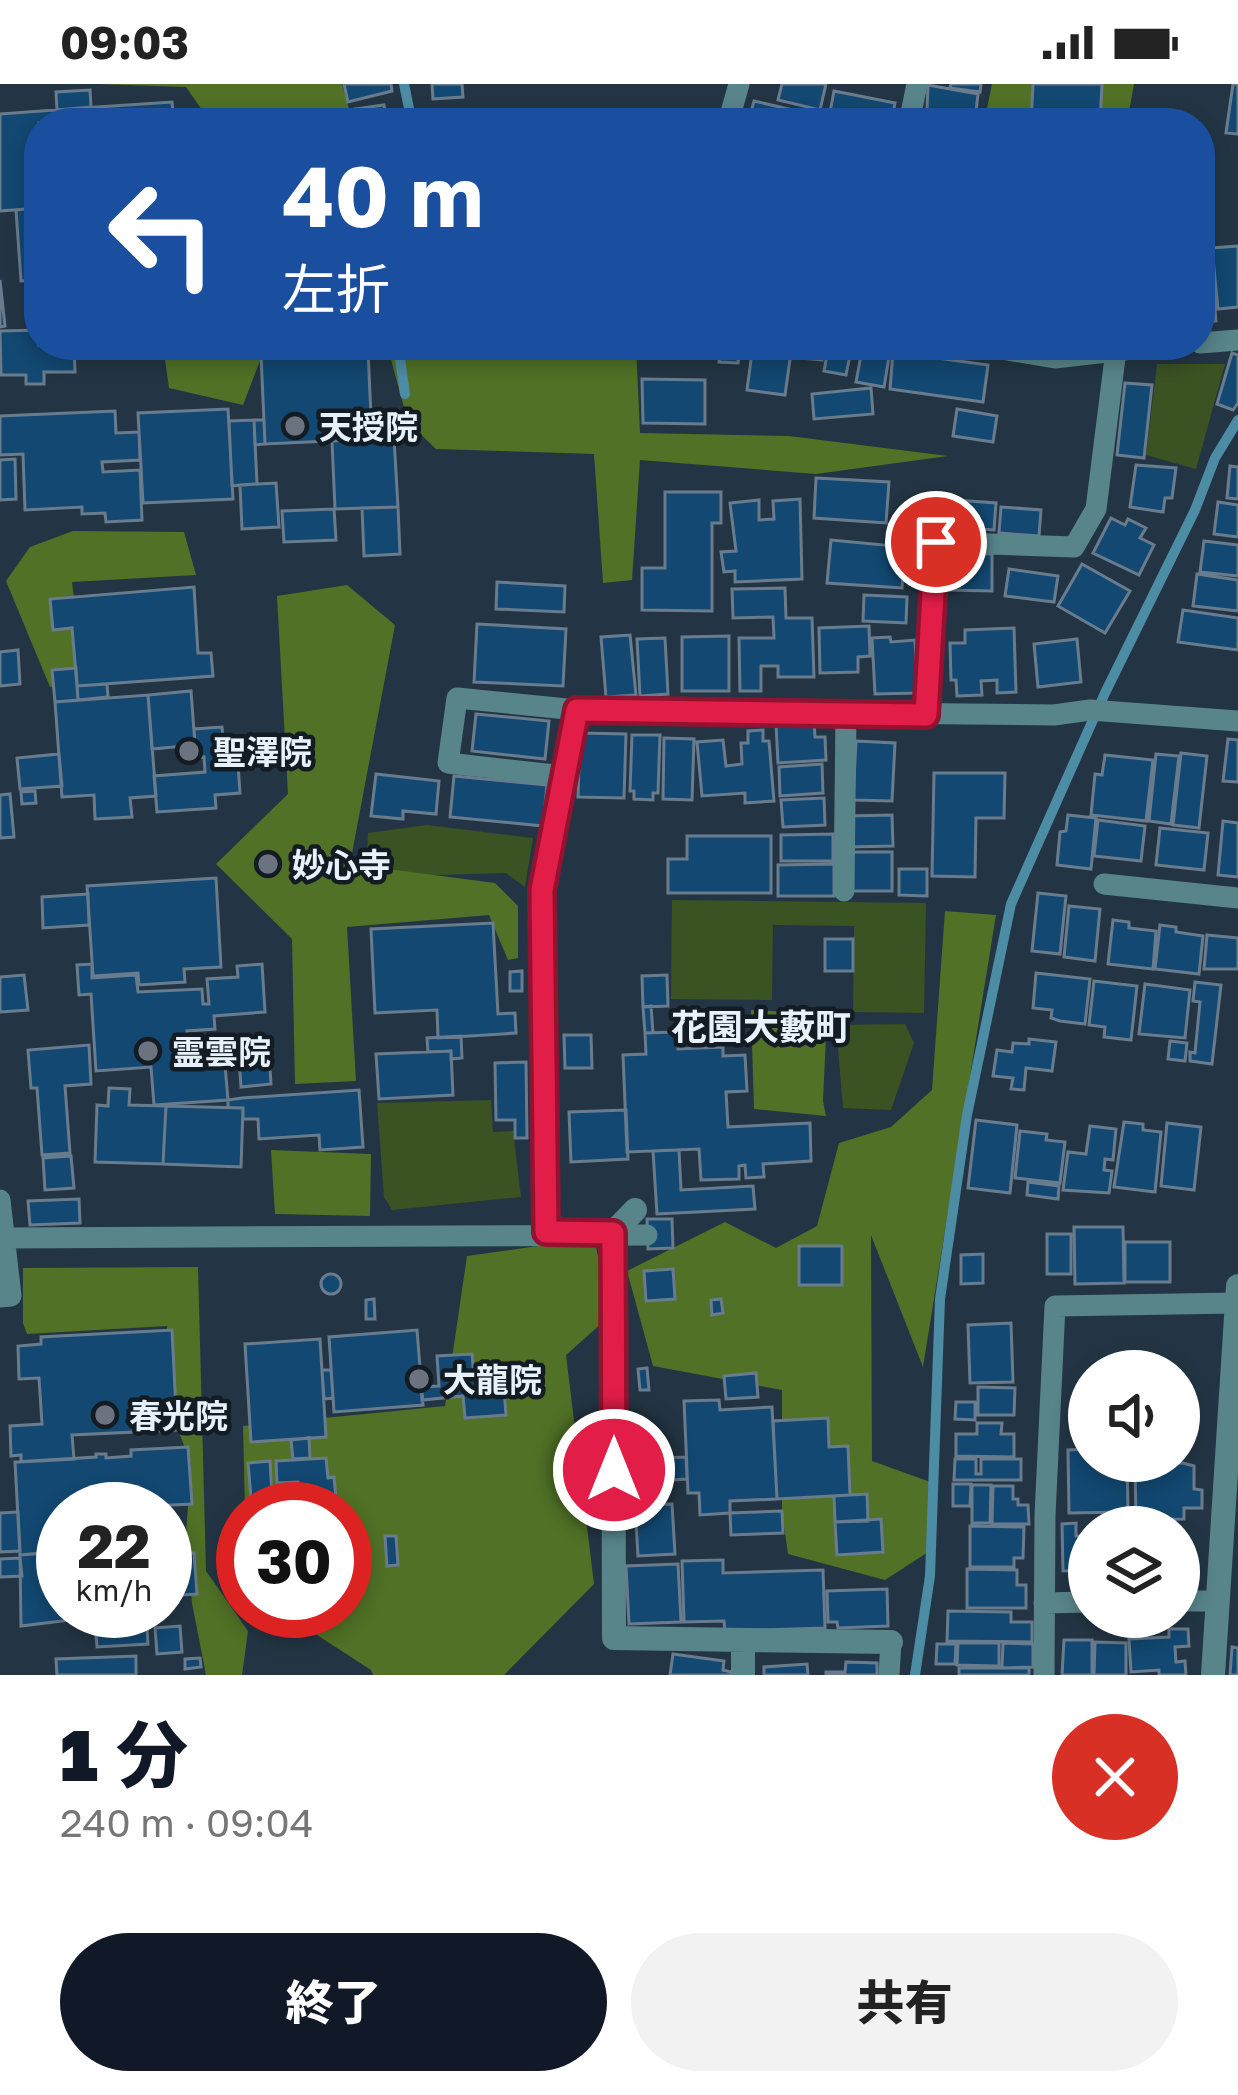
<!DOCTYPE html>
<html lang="ja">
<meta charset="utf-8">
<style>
:root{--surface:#fff;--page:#f2f2f2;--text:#222;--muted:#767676;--accent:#111827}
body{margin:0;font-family:"Golos Text","Noto Sans JP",sans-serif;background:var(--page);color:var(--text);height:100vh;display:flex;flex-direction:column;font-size:45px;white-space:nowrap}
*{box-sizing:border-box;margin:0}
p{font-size:39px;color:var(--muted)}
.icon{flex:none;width:66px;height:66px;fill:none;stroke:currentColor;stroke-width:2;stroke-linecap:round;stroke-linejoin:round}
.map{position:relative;height:1591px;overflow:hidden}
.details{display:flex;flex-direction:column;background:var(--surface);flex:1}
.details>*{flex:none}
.hud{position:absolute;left:24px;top:24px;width:1191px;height:252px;border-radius:48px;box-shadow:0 6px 18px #0003;background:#1a4fa0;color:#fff;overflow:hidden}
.tools{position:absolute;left:1068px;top:1266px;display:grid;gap:24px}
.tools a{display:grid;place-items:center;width:132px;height:132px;border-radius:50%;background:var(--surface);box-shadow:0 6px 18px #0003;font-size:60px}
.speed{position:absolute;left:36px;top:1398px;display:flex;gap:24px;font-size:60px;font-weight:700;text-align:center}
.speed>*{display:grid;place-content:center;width:156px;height:156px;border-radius:50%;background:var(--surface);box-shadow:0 6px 18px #0003;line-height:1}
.speed small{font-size:30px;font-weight:400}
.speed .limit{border:18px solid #d22;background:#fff;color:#111}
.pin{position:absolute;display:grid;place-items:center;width:102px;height:102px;color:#fff;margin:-51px;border:6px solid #fff;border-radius:50%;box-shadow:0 3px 12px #0007}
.me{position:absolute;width:132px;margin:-66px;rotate:0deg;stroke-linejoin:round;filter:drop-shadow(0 0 9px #0008)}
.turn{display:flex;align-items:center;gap:42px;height:252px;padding:0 60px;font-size:54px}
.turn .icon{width:156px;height:156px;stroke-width:2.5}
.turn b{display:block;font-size:84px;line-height:102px}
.round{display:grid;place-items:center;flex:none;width:126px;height:126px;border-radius:63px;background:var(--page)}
.headline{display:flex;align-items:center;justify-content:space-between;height:204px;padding:0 60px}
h1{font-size:72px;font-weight:800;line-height:90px;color:var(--accent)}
.primary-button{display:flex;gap:24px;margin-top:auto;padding:24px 60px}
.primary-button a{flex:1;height:138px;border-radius:72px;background:var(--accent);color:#fff;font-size:48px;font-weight:800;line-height:138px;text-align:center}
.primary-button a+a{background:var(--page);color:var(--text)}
.status{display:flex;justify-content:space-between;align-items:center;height:84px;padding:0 60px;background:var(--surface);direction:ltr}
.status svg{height:33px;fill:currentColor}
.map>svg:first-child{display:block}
.green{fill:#3b5222}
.forest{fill:#507126}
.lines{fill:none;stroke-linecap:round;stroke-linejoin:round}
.stream{stroke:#4c8ca5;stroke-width:10}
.building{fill:#124871;stroke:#697c8e;stroke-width:3}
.lane{stroke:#58858a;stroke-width:21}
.street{stroke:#58858a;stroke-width:24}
.route-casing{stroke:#92132f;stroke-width:30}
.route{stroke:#e11d48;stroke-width:21}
.worship-dot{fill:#6b7280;stroke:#141c23;stroke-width:4.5}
.labels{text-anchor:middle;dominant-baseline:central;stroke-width:9;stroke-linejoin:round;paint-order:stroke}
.poi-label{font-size:33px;font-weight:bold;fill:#e6f1fb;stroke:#141c23;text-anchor:start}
.neighbourhood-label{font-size:36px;font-weight:bold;fill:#e6f1fb;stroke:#141c23}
</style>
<div class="status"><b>09:03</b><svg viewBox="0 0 49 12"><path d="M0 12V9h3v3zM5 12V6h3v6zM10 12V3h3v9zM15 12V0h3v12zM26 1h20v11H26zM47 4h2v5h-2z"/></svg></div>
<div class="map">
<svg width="1238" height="1591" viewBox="0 0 1238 1591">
<rect width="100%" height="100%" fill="#233544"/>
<path class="green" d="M1157 280H1225L1196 385 1146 371Z
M427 741 533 754 525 803 506 789 366 793 368 749Z
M672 816 926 819 924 929 853 928 854 842 773 841 772 916 671 915Z
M905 940 914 959 891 1026 843 1024 836 941Z
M491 1016 493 1048 513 1047 521 1113 392 1126 384 1113 377 1019Z"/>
<path class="forest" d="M97 0H342L353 39H211L186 3Z
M992 0H1134L1127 39H984Z
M163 261H266L243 321 169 304Z
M387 261H636L640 349 789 352 948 372 816 390 640 376 632 496 603 499 594 370 436 365 408 338Z
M73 447 184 448 196 491 72 498 84 599 50 603 6 497 30 463Z
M347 501 395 541 350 780 495 799 518 822V874L508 876 489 831 347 843 356 997 295 1000 292 855 216 780 288 710 277 512Z
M945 827 996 831 923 1283 871 1151 872 1377 936 1400V1463L885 1496 788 1470 782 1427V1306L653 1282 627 1187 725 1138 776 1164 817 1142 839 1059 891 1043 932 1006Z
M751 926 827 930 823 1017 826 1032 754 1025Z
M271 1066 371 1070 370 1132 275 1130Z
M594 1154 611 1231 566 1271 594 1500 504 1591H373L371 1586 280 1527H345V1425H245L243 1342 445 1322 467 1172Z
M198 1183 206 1487 248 1547 242 1591H206L192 1519 186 1450 191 1380 166 1314 167 1242 27 1250 23 1239V1184Z"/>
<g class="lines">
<path class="stream" d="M404 0 412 39
M398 261 405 310
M915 1591 930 1492 940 1215 967 1031 1011 820 1105 609 1195 426 1215 374 1238 336"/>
</g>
<path class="building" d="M344 0H391L392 7 348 18Z
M432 0H462L463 13 433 15Z
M782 0H826L820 26 778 16Z
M951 0H981L980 8 950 4Z
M1033 0H1102L1100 39H1031Z
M1233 0H1238V50L1226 49Z
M928 1 978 10 975 36 927 26Z
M90 6 91 23 57 26 56 8Z
M834 7 895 19 891 39H828Z
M754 17 815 31 813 39H748Z
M172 18 174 39H69L68 25Z
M384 21 387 39H357L355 25Z
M68 25 69 39H39V124L0 127V30Z
M39 124V196L21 197 16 126Z
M1238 162V223L1218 225 1212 164Z
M1210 168 1216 237 1200 239V169Z
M0 196 5 242 0 243Z
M39 246V261H74L75 288H44V300H26V291H1L0 247Z
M89 261H154V269L89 270Z
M721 261H740L738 279 719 278Z
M753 261H792L785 311 747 306Z
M799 261H824L822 276 798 274Z
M829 261H852L846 291 824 287Z
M863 261H891L884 303 856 298Z
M368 266 372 355 265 360 261 271Z
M893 268 988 281 983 318 890 305Z
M1232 269 1238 271V319L1233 326 1217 320Z
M642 295 705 296V340L643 339Z
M1125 299 1152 301 1144 374 1117 371Z
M871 304 873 330 814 335 812 310Z
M228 325 233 415 143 419 138 329Z
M957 325 997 332 993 358 953 352Z
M115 327 116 349 139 348 140 376 102 378 103 388 140 386 142 436 106 438 105 429 82 430V423L25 426 23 370 0 371V332Z
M254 336H264L265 360 255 361Z
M254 336 257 400 232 402 229 337Z
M394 354 398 423 335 425 332 357Z
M15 375 16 415 0 416V376Z
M1136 381 1176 384 1172 414H1165L1163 428 1130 423Z
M1230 382 1238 383V415L1227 414Z
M816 394 889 398 886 439 814 434Z
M276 399 279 443 242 445 240 401Z
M665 408H721V439H712V527L642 526V484H665Z
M800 415 802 495 735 498V487L724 488 721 468 736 467 730 419 759 416V436L774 435 773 417Z
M956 416 996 419 994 446 954 443Z
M1218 418 1238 421V453L1214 450Z
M398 423 400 470 364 472 362 424Z
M1001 423 1041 426 1039 452 999 449Z
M334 425 336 456 284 458 282 427Z
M1111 434 1125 441 1128 435 1146 444 1140 454 1154 461 1139 491 1093 469Z
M831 456 905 463 902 504 827 499Z
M1204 457 1238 461V492L1200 488Z
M945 469 992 470V507L946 506Z
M1082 480 1130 507 1105 549 1058 522Z
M1009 485 1058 492 1054 518 1005 512Z
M1197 490 1238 496V527L1193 522Z
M497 498 565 502 564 528 496 525Z
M194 503 198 569H211L213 592 77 602 72 544 53 546 50 515Z
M785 504 786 534H812L814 593H778V582H761V607H740L739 554H774L773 533 733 534 732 505Z
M864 511 907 513 906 539 863 537Z
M1183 526 1238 534V566L1178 558Z
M477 540 566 545 563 602 474 598Z
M869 542 870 572 858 573V588L820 589 819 544Z
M1014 544 1016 608 997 609V596L981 597 982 611 957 612 956 596H951L950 559H965V546Z
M630 551 636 611 606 613 601 553Z
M729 552V607H682V553Z
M890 553 891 558 915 556 918 609 875 610 872 554Z
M665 554 668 610 640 612 637 555Z
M1077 555 1081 598 1038 603 1034 560Z
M18 566 20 600 0 602V568Z
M76 584 78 616 55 618 52 586Z
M107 600 108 613 78 616 77 602Z
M191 607 195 661 152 665 148 611Z
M148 611 156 712 130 714 132 733 95 735 94 711 62 713 55 618Z
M476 630 549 637 545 675 472 667Z
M814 637 815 653H825L826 676 778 679 776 640Z
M222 643 224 667 237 666 240 709 215 711 216 724 157 728 154 692 205 688 204 673 196 674 194 645Z
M763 646V657H769L774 717 745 719V709L702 712 697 658 723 656 726 682 742 680 741 659H748V647Z
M580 649 626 650 624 714 578 713Z
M632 651H660L658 709H653V716L634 715V707H630Z
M664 654 694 655 692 716 663 715Z
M1228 655 1238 656V698L1223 697Z
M856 657 895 659 892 717 853 716Z
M1181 669 1207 672 1199 744 1173 741Z
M59 670 62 702 20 705 17 674Z
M1156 670 1179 672 1171 740 1149 737Z
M1105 671 1153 676 1146 737 1091 731 1095 690 1102 691Z
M822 680 823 709 780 712 779 683Z
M934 689H1005L1004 734H976L975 793 932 792Z
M376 690 439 697 436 730 403 727V735L371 732Z
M454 692 547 701 543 742 450 733Z
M35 707 36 719 22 720 21 708Z
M10 710 14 753 0 754V711Z
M824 714 825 741 783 743 781 716Z
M892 731 893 762 848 763 847 732Z
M1068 731 1096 734 1091 785 1057 781 1060 748 1066 747Z
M1098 736 1145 742 1141 777 1094 772Z
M1223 737 1238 739V793L1218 791Z
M1160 744 1208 749 1204 786 1156 781Z
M833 750V777H781V751Z
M687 752H771V809H668V775H687Z
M850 768H892V807H851Z
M834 780V812H778V781Z
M899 785H927V812L899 811Z
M216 794 221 883 184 885 185 898 169 899 139 901 138 889 93 892 87 802Z
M1038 809 1066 812 1060 870 1032 867Z
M88 810 89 841 43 844 42 813Z
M1069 822 1100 825 1095 877 1064 873Z
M1113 836 1129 838V844L1156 847 1153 885 1108 880Z
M493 839 498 930 515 929 516 949 438 954 437 926 375 929 371 845Z
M1160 841 1176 843V848L1203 852 1199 890 1155 885Z
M1207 851 1238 854V885H1204Z
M825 855H853V887H825Z
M92 880V894L136 891 138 908 202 905 203 920H209L207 895 238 893 237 882 262 880 265 928 214 932 215 945 187 947 189 971 224 969 228 1016 154 1021 151 983 96 987 91 910 79 911 77 881Z
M522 887V907H510V888Z
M1036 889 1090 895 1085 940 1060 937 1051 934 1052 926 1033 924Z
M24 891 28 926 0 928V893Z
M667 891 668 922 643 923 642 892Z
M1094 897 1137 902 1131 956 1104 953 1105 943 1089 941Z
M1195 898 1221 901 1212 980 1190 977V968L1195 969 1200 918 1193 917Z
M1145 900 1190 906 1185 954 1139 950Z
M651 922 653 949H645L643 923Z
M677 948 678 965 723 963V972L745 971 747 1007 726 1008 728 1043 810 1039 811 1077 763 1080 764 1093 746 1094 745 1081 739 1082V1095L701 1096 699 1065 627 1068 623 971 646 970 645 949Z
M564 951H591L592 984H565Z
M461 952 462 974 451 975V967L428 968 427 954Z
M1029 955 1056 958 1052 987 1026 984 1024 1006 1011 1005 1013 994 993 992 997 966 1012 968 1013 959 1029 960Z
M1170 957 1187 959 1185 977 1168 975Z
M89 961 91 1000 65 1002 70 1069 42 1071 37 1004H31L28 966Z
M451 967 453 1011 379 1015 376 970Z
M269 971 271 1000 241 1003 239 974Z
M526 978 527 1054H515V1036H496L495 979Z
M109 1004 130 1005 129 1021 166 1022 163 1080 95 1078 97 1021 108 1022Z
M359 1006 363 1063 320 1066 319 1051 259 1055 258 1035H243V1024H228V1016L242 1014Z
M166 1022 243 1024 241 1083 163 1080Z
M626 1026 628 1075 571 1078 569 1028Z
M976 1036 1017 1041 1010 1109 968 1104Z
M1124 1038 1143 1040V1046L1161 1048 1155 1108 1114 1103Z
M1167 1039 1201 1043 1194 1106 1161 1102Z
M1090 1042 1116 1045 1113 1076 1105 1075 1104 1086 1112 1087 1109 1109 1063 1106 1068 1068 1086 1070Z
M1020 1047 1047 1050 1046 1056 1065 1058 1060 1099 1015 1094Z
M679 1066 681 1106 753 1102 755 1125 657 1130 653 1067Z
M71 1072 74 1104 45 1106 43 1074Z
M1028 1098 1059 1102 1058 1115 1027 1111Z
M79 1115 80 1139 30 1141 28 1117Z
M647 1135H672L673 1164 648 1165Z
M1074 1143H1123L1124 1199 1075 1200Z
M1047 1150H1071V1190H1047Z
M1125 1158H1170V1198H1125Z
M799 1162H842V1201H799Z
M983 1170V1199L961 1200V1171Z
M673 1185 675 1215 646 1217 644 1187Z
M321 1200a10 10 0 1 1 20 0a10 10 0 1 1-20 0Z
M374 1215 375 1235H366V1216Z
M721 1215 723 1229 712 1231 711 1216Z
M1011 1239 1013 1298 970 1299 968 1241Z
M172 1246 177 1346 72 1351 74 1375 21 1378V1371L11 1372 10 1342 42 1340 39 1294 19 1295 18 1262 41 1260V1253Z
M417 1246 423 1321 334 1328 329 1253Z
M320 1255 326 1353 251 1358 245 1260Z
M472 1270 473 1283 502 1281 506 1331 465 1334 463 1312 422 1316 421 1303 439 1302 437 1272Z
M647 1284 649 1306H640L638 1285Z
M322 1286H331L333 1314 324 1315Z
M756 1289 758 1313 726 1315 724 1292Z
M978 1303 1015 1304 1014 1331H978Z
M719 1316 720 1326 772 1323 777 1415 730 1417V1429L700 1431 699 1409H688L684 1317Z
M956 1318H975V1336L955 1335Z
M828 1334 829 1363 848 1362 850 1411 777 1415 773 1337Z
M636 1344a7 7 0 1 1 14 0a7 7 0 1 1-14 0Z
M977 1339H1002L1001 1350H1014V1373L956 1372V1350H977Z
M309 1354 310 1374 293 1375 291 1356Z
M188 1363 192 1420 151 1422V1425H63V1468L20 1471 15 1378 96 1373V1370H106V1374L131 1372V1366Z
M1089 1365V1377H1127L1128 1428 1069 1429 1068 1366Z
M686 1373 687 1395 656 1397 657 1418 634 1419 632 1375Z
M326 1374 328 1394 334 1393 337 1425H300L298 1398 277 1399 276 1377Z
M955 1375H976V1390H981V1375H1021V1396H954Z
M270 1377 272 1412H277L278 1425H252L248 1379Z
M1183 1379 1194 1382V1405L1202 1406V1424H1184V1435L1136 1436 1135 1380Z
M953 1400H971L970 1422H953Z
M972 1401H991L990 1439H972Z
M993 1402H1013V1415H1018V1421H1028L1029 1440H992Z
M867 1410 868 1437 835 1438 834 1412Z
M672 1420 675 1470 638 1472 635 1421Z
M782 1427 783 1449 731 1451 730 1429Z
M18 1428 20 1467 0 1468V1429Z
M881 1435 883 1468 837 1471 835 1438Z
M1076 1439V1452H1089V1491V1486L1063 1487 1062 1440Z
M970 1442 1024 1443 1023 1474H1014V1483H970Z
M385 1452H396L398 1481 387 1482Z
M51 1468 52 1496H63V1527H94L95 1533 21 1542 20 1471Z
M194 1469 197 1510 165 1512V1470Z
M20 1474 22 1492 0 1493V1475Z
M723 1476V1489L823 1486 825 1544 725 1547 724 1537 684 1538 682 1477Z
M678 1480 681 1538 629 1540 626 1482Z
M967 1485 1017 1486V1501H1026V1524H967Z
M887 1505 888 1542 838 1544 837 1538H828L827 1507Z
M94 1527H146L148 1560 97 1563Z
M948 1527 1011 1528V1538H1032V1558L947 1557Z
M180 1542 182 1568 157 1570 155 1544Z
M1169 1545H1188L1189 1562 1175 1563 1176 1578 1185 1577 1186 1591H1159V1586L1131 1588 1129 1555 1169 1553Z
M1064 1556H1092V1591H1062Z
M1095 1558 1126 1559V1591H1094Z
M958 1559H999V1582L957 1581Z
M1003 1559 1033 1560V1583L1002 1584Z
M937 1560H956L955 1580H936Z
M1232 1563 1238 1564V1591H1230Z
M673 1570 724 1577 723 1586 731 1588V1591H670Z
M136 1572V1591H57L56 1575Z
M200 1574 201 1583 185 1585V1575Z
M846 1578 877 1579V1591H826V1588H845Z
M807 1580 808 1591H764V1583Z
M959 1584H1029V1591H959Z"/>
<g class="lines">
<path class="lane" d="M728 39 739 0
M909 39 917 0
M1200 259 1238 256
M978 261 1055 274 1167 261
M926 630 936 458 1074 463 1096 425 1116 266
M564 692 448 679 457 614 577 626 1054 631 1090 626 1238 637
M1104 800 1238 814
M844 807 846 629
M0 1116 11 1212 0 1213
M546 1149 542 806 577 626
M5 1154 647 1151
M1179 1517H1217
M1044 1519 1089 1518
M889 1591 891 1558
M1044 1591 1045 1431 1055 1222 1236 1219"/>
<path class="street" d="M635 1126 613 1149 614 1554 891 1558
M743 1556V1591
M1213 1591 1238 1202"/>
</g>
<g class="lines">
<g class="route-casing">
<path id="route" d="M614 1386 613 1149 546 1148 542 806 577 626 926 631 936 458"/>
</g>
<use href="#route" class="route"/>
</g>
<g class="worship-dot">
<circle cx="295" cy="342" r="12"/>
<circle cx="189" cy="667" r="12"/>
<circle cx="268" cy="780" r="12"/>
<circle cx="148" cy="967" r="12"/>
<circle cx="419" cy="1295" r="12"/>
<circle cx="105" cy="1331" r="12"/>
</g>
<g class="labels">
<g class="poi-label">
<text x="319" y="342">天授院</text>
<text x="213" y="667">聖澤院</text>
<text x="292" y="780">妙心寺</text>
<text x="172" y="967">霊雲院</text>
<text x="443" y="1295">大龍院</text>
<text x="129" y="1331">春光院</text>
</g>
<g class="neighbourhood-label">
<text x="761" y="942">花園大藪町</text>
</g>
</g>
</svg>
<div class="tools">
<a><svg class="icon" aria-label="sound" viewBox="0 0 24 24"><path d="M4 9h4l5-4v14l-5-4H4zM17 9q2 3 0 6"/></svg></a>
<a><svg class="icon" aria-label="layers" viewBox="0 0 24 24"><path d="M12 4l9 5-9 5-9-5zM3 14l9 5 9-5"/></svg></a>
</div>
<div class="speed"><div>22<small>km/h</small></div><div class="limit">30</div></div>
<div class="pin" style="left:936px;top:458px;background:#d93025"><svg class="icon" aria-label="arrive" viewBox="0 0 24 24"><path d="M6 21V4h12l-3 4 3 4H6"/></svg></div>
<svg class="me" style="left:614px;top:1386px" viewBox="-20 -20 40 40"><circle r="17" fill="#e11d48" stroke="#fff" stroke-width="3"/><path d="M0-11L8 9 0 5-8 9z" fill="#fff"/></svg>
<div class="hud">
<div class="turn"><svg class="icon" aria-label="left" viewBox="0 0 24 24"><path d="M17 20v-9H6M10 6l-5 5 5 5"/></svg><div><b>40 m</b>左折</div></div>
</div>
</div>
<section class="details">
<div class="headline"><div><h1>1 分</h1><p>240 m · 09:04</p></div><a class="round" style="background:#d93025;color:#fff"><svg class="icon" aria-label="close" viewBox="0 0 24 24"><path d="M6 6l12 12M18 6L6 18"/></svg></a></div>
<div class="primary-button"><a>終了</a><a>共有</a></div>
</section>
